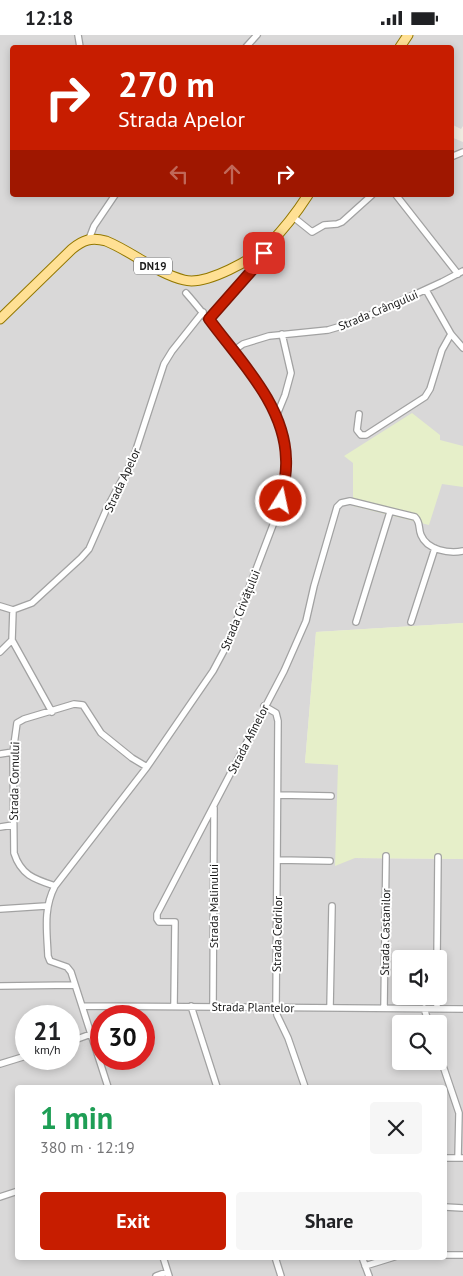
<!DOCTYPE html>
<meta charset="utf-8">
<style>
:root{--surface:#fff;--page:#f6f6f6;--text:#202124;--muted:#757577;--accent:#c71d00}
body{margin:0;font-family:"PT Sans",sans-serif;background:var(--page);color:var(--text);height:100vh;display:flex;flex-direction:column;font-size:19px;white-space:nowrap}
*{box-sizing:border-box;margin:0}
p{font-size:16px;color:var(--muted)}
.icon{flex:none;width:28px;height:28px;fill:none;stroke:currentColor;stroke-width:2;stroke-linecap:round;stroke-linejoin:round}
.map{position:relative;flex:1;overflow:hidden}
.sheet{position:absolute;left:15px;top:1050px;width:432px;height:175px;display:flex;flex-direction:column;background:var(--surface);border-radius:5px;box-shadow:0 2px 8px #0003}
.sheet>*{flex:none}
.banner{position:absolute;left:10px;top:10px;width:444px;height:152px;border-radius:5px;box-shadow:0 2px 8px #0003;background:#c71d00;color:#fff;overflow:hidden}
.controls{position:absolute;left:392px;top:915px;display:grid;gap:10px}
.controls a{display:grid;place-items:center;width:55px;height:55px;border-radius:5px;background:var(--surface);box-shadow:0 2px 8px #0003;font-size:25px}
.speed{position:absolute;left:15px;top:970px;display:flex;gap:10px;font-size:25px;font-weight:700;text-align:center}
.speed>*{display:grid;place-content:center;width:65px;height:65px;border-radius:50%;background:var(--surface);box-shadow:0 2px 8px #0003;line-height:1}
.speed small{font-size:12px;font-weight:400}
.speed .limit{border:8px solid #d22;background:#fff;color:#111}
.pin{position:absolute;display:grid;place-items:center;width:42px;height:42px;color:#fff;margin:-21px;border-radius:10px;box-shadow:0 2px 8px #0006}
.me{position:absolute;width:55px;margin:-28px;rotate:10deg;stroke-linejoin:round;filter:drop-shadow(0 0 4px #0008)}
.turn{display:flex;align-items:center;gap:18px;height:105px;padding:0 25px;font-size:22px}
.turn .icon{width:65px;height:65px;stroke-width:2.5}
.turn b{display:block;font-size:35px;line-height:42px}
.lanes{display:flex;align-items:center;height:48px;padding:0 25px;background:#0003;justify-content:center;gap:25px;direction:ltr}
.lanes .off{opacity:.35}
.round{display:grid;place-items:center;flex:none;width:52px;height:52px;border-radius:5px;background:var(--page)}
.head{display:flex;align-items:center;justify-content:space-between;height:85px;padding:0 25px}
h1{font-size:30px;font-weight:700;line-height:38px;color:#1e9e55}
.cta{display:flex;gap:10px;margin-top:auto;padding:10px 25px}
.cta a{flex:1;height:58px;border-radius:5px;background:var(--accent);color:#fff;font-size:20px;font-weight:700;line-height:58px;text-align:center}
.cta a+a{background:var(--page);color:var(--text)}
.status{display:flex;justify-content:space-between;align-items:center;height:35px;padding:0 25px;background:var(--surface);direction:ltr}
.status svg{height:14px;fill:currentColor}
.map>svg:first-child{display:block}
.residential{fill:#d9d8d8;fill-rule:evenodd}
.farmland{fill:#e6efc9}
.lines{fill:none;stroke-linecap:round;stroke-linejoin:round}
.street-casing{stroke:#a2a2a2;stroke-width:8}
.primary-casing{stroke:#937800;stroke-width:11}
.street{stroke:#fff;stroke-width:5.5}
.primary{stroke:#ffe094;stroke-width:9}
.route-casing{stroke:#811300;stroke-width:12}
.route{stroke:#c71d00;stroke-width:9}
.labels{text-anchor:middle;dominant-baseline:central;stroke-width:4;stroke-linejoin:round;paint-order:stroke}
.shield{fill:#fff;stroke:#5f5f5f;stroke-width:1}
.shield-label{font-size:11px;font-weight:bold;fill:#1b1b1b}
.street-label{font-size:12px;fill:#1b1b1b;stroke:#fff}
</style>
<div class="status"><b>12:18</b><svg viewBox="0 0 49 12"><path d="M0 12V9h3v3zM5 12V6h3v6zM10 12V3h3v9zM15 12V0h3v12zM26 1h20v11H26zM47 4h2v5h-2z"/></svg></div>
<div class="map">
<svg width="463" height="1241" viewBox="0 0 463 1241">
<rect width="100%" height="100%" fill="#eeebe0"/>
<path class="residential" d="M0 0H463V91L461 94 451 89V12H12V160H451V102L463 107V588L316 597 305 728 338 729 355 823 463 824V1241H0ZM401 924H439V961H401ZM26 981H69V1024H26ZM101 981H144V1024H101ZM401 989H439V1026H401ZM18 1052H445V1222H18Z"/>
<path class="farmland" d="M412 378 440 400V405L463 411V452L442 449 429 490 353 471V428L344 421Z
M463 588V824L355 823 335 831 338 730 305 728 316 597Z"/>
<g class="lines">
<g class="street-casing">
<path id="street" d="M78 0 80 12
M246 12 257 0
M451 122 463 117
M396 160 458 239
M292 181 312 197 324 190 337 189 342 187 372 160
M89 204 94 191 115 160
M426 255 451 299 463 313
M209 284 258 227 263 221 264 214
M233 316 243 309 269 301 328 295 355 287 442 247 463 236
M359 379 357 395 361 400H366L425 362 430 354 442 315 451 299
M276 382 285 360 291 338 282 299
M0 571 13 575 32 568 81 523 89 514 107 473 133 424 164 329 172 316 203 277
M356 587 390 477
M411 587 435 513
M12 605 52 677
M0 617 12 605 13 575
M264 671 276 678 278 686 276 973 277 980 288 1003 305 1052
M0 719 13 717
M278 760 331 761
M0 792 13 790
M278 825 330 826
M55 851C34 844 21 840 14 818L13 717 17 688 24 684 74 669 83 670 101 698 132 723 147 732
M0 874 46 871
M437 924 438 822
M0 951 75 950
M82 971 463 974
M174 971 175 887H159L157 884V879L284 636 306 586 314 551 337 472 341 468 350 466 415 482C421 488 418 493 421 500 427 515 449 519 463 516
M191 971 217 1052
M213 971 214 773
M330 973 332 871
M384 973 386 821
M424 973 429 989
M437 973V961
M69 1007 91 999
M439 1019 459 1078 458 1123
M0 1029 26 1021
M108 1052 71 937 67 932 50 926 48 921C47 896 43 874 55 851L147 732 213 636 228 608 276 482C300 408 279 375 234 318 218 298 203 277 186 258
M445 1123H463
M0 1162 18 1156
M445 1172 463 1173
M445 1220H463
M163 1222 169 1241
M275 1222 281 1241
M362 1222 369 1241
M365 1231 394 1222
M156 1241 167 1237"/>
</g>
<g class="primary-casing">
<path id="primary" d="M400 12 408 0
M0 284 72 214C83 205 91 202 106 206 133 217 156 238 184 245 206 251 254 224 270 208 284 194 297 177 308 160"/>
</g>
<use href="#street" class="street"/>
<use href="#primary" class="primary"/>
</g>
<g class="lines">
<g class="route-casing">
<path id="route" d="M264 218 254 233 209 284C239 325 285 370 286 424 287 438 284 452 281 466"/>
</g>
<use href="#route" class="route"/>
</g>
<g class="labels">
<rect class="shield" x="134" y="222.5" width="38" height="17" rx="4"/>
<g class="shield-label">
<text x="153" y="231">DN19</text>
</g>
<g class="street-label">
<text transform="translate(378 275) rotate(-23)">Strada Crângului</text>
<text transform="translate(122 445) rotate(-65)">Strada Apelor</text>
<text transform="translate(240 575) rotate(-68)">Strada Crivățului</text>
<text transform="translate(248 704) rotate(-63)">Strada Afinelor</text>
<text transform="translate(14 746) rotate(-89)">Strada Cornului</text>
<text transform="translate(213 871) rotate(-90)">Strada Malinului</text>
<text transform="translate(385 897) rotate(-89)">Strada Castanilor</text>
<text transform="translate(277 899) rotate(-89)">Strada Cedrilor</text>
<text transform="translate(253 972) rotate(1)">Strada Plantelor</text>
</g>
</g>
</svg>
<div class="controls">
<a><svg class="icon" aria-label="sound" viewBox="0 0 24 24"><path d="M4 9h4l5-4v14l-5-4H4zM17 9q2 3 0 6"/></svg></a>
<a><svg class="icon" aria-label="search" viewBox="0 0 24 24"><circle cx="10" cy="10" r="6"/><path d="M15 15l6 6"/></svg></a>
</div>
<div class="speed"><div>21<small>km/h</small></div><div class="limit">30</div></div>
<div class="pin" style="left:264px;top:218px;background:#d93025"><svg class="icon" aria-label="arrive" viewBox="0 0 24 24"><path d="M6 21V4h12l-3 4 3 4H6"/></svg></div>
<svg class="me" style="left:281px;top:466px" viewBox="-20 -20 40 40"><circle r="17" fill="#c71d00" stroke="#fff" stroke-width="3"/><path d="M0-11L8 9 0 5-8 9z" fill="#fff"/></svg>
<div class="banner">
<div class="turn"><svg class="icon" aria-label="right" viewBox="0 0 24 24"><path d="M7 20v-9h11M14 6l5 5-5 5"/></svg><div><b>270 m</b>Strada Apelor</div></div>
<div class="lanes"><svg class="icon off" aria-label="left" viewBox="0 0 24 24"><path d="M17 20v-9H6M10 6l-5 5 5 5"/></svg><svg class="icon off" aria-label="ahead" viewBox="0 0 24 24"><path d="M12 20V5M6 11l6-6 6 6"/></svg><svg class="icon" aria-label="right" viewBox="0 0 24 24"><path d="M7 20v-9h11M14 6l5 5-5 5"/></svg></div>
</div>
<section class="sheet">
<div class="head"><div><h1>1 min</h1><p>380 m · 12:19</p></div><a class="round"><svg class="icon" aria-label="close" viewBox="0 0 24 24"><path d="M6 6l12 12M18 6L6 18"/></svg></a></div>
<div class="cta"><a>Exit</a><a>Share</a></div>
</section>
</div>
